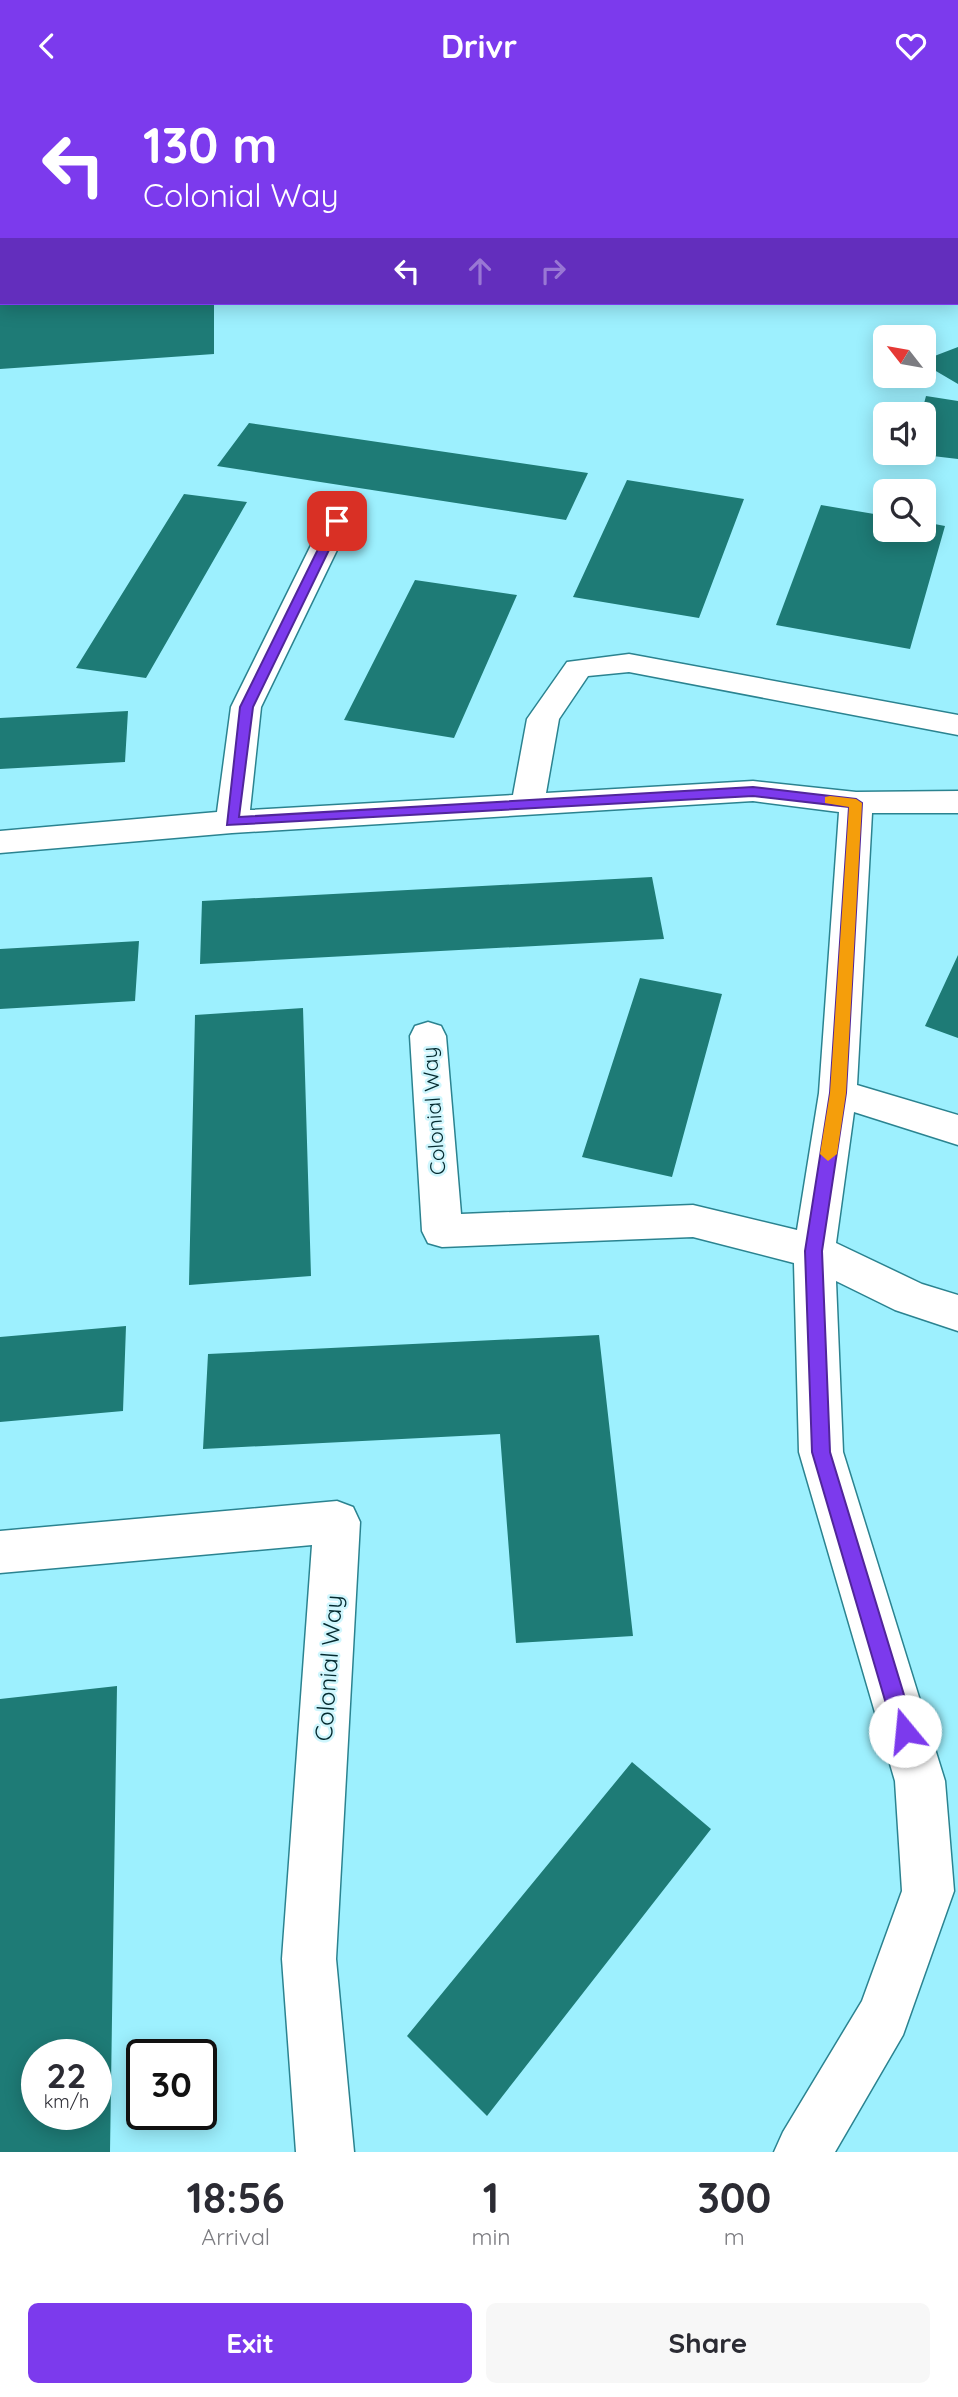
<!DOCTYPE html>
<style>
:root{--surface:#fff;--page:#f7f7f7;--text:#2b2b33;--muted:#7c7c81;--accent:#7c3aed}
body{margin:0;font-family:Quicksand,sans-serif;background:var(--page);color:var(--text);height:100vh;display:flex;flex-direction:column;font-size:26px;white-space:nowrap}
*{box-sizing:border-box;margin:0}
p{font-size:23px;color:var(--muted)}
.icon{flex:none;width:38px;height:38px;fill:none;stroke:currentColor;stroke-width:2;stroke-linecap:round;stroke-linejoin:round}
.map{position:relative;height:2061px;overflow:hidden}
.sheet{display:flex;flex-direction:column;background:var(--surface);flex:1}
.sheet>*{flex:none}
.top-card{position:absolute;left:0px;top:0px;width:959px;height:214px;box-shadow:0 4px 18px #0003;background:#7c3aed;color:#fff;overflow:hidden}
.needle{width:46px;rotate:301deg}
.controls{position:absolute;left:873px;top:234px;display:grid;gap:14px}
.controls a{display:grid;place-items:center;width:63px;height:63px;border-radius:10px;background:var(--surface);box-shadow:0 4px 18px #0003;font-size:35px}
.speed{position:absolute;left:21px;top:1948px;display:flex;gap:14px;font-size:35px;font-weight:700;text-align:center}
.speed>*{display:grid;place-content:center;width:91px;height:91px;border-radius:50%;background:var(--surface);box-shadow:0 4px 18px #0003;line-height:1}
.speed small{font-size:18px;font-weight:400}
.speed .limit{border:4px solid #111;border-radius:10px;background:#fff;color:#111}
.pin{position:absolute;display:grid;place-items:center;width:60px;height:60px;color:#fff;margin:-30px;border-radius:14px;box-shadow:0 4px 10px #0006}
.me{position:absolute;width:77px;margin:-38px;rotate:343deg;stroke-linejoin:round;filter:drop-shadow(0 0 5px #0008)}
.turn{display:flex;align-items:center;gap:24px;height:147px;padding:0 28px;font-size:32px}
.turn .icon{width:91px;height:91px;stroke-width:2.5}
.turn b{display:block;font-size:49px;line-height:60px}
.lanes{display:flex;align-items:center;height:66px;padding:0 28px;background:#0003;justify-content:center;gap:35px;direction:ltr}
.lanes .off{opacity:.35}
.eta{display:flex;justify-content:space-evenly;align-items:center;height:119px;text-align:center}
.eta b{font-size:42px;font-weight:800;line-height:49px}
.cta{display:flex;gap:14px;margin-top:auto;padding:14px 28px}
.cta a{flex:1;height:80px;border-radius:10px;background:var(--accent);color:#fff;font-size:28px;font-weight:800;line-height:80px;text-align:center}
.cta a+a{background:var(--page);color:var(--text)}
header{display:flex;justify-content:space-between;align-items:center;height:91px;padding:0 28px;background:var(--accent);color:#fff;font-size:32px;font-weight:800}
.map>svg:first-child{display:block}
.green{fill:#ed9285}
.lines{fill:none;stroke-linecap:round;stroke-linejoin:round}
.stream{fill:#ef94ea;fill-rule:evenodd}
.building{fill:#1e7b76;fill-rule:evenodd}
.minor-casing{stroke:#2b8390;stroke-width:3}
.minor{fill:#fff;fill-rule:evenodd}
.route{fill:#7c3aed;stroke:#51269a;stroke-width:2}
.slow{fill:#f59e0b}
.labels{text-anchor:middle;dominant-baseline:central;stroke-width:5;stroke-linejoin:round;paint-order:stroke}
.street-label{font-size:21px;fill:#042a2f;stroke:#cff6fd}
.near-street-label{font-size:24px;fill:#042a2f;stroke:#cff6fd}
</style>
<header><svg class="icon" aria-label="back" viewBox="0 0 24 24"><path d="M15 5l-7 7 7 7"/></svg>Drivr<svg class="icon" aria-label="heart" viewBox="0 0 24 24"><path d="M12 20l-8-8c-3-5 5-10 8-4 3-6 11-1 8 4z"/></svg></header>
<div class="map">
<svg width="958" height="2061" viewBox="0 0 958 2061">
<rect width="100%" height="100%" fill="#9df0fe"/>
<path class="green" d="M504 0H958V157L957 2Z"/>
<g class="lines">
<path class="stream" d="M957 24H958V30H957Z"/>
</g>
<path class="building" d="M0 212H214V263L0 278Z
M958 256V293L924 273V269Z
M926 305 958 310V368L924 364V324H921Z
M249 332 588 382 566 429 217 375Z
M627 389 744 408 699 527 573 506Z
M184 403 247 411 146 587 76 577Z
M821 414 886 425V439H924V431L945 435 910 558 776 534Z
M415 489 517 504 454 647 344 629Z
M128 620 125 671 0 678V627Z
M652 786 664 848 200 873 202 810Z
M139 850 135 910 0 918V858Z
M958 864V947L925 935Z
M640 887 722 903 672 1086 582 1066Z
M303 917 311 1185 189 1194 195 924Z
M126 1235 123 1320 0 1331V1246Z
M599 1244 633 1545 516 1552 500 1343 203 1358 208 1263Z
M117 1595 110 2061H0V1608ZM37 1964H96V2023H37Z
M632 1671 711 1738 487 2025 407 1945Z"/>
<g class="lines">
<g class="minor-casing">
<path id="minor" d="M0 89H2V102H0Z
M337 422 347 424 351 430 261 616 250 719 513 704 527 628 567 571 629 563 958 624V644L629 581 588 585 559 628 546 702 753 690 856 701 958 700V722H872L857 994 958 1024V1054L854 1021 836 1152 922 1193 958 1204V1240L895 1219 836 1190 843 1361 945 1690 954 1800 903 1944 835 2061H774L783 2041 862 1910 902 1800 895 1690 799 1361 794 1172 693 1146 442 1156 428 1152 422 1140 410 945 415 935 428 931 441 935 446 945 461 1123 693 1114 797 1139 819 1002 839 721 753 710 232 742 0 762V740L217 721 231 616 323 430 327 424Z
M337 1410 353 1416 360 1431 336 1868 354 2061H296L282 1868 312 1454 0 1482V1440Z"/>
</g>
<use href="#minor" class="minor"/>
</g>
<path class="route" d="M337 427 343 430 253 616 239 726 753 696 856 708 862 712 846 1002 822 1160 830 1361 915 1640 912 1647 905 1650 897 1647 894 1640 812 1361 805 1160 830 1002 849 716 753 705 227 734 240 616 332 430Z"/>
<path class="slow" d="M830 705 856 708 862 712 846 1002 837 1063 828 1070 820 1063 830 1002 849 716 825 712V706Z"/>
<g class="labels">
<g class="street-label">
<text transform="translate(433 1020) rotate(-94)">Colonial Way</text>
</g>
<g class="near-street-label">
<text transform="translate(328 1577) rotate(-86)">Colonial Way</text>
</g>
</g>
</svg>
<div class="controls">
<a><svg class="needle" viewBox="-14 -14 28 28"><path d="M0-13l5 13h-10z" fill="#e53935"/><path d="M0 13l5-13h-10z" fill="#7c7c81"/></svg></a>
<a><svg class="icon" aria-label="sound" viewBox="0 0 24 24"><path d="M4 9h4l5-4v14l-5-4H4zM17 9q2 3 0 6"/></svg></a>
<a><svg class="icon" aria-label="search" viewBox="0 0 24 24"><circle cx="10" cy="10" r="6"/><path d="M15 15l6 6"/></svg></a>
</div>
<div class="speed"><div>22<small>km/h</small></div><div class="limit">30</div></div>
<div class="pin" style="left:337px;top:430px;background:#d93025"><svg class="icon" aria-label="arrive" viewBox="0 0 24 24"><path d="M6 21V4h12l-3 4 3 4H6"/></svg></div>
<svg class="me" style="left:905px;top:1640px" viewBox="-20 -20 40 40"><circle r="19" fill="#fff"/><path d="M0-13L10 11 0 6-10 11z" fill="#7c3aed"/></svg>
<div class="top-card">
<div class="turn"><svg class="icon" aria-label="left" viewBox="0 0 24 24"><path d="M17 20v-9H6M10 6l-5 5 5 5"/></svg><div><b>130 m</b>Colonial Way</div></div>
<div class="lanes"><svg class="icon" aria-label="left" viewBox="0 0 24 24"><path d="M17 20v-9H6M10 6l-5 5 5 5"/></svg><svg class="icon off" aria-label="ahead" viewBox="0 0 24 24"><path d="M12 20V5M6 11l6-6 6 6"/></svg><svg class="icon off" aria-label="right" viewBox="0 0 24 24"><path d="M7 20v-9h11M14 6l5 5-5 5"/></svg></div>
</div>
</div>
<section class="sheet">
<div class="eta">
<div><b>18:56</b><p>Arrival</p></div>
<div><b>1</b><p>min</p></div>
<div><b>300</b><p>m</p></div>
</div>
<div class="cta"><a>Exit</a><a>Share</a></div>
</section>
